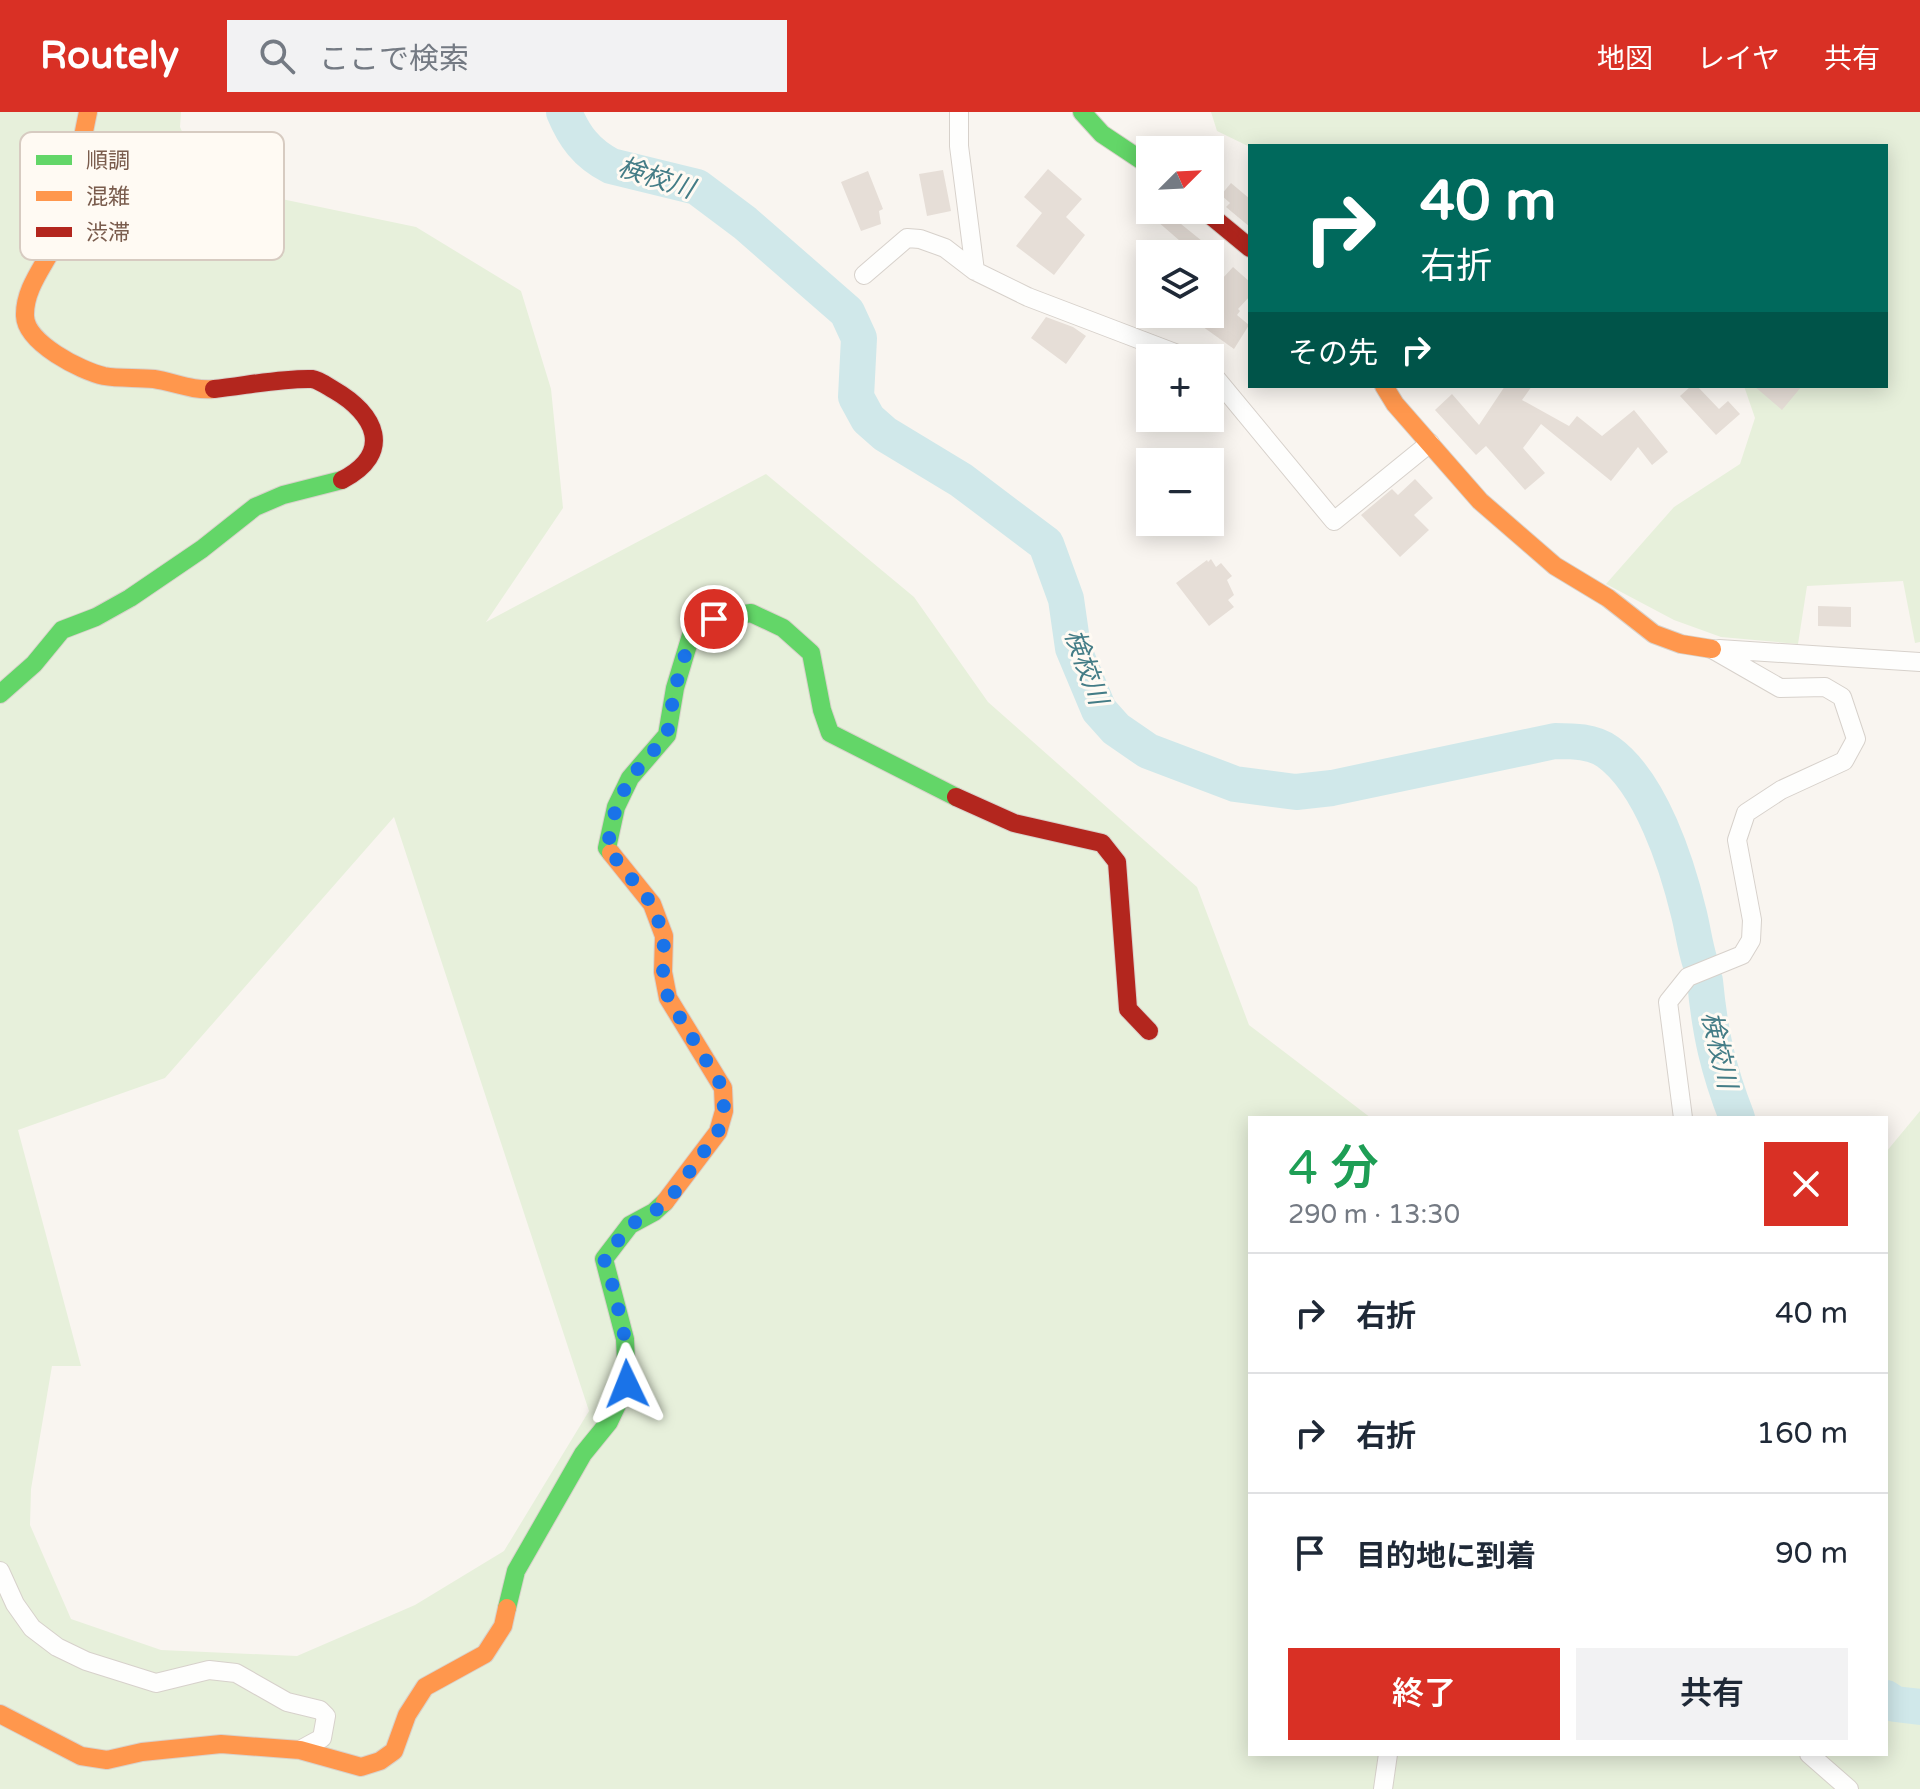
<!DOCTYPE html>
<html lang="ja">
<meta charset="utf-8">
<style>
:root{--surface:#fff;--page:#f2f2f3;--text:#1f2937;--muted:#747a83;--line:#e0e1e3;--accent:#d93025}
body{margin:0;font-family:"Varela Round","Noto Sans JP",sans-serif;background:var(--page);color:var(--text);height:100vh;display:flex;flex-direction:column;font-size:30px;white-space:nowrap}
*{box-sizing:border-box;margin:0}
p{font-size:26px;color:var(--muted)}
.icon{flex:none;width:44px;height:44px;fill:none;stroke:currentColor;stroke-width:2;stroke-linecap:round;stroke-linejoin:round}
.map{position:relative;flex:1;overflow:hidden}
.drawer{position:absolute;left:1248px;top:1004px;width:640px;height:640px;display:flex;flex-direction:column;background:var(--surface);border-radius:0px;box-shadow:0 4px 20px #0003}
.drawer>*{flex:none}
.top-card{position:absolute;left:1248px;top:32px;width:640px;height:244px;border-radius:0px;box-shadow:0 4px 20px #0003;background:#00695c;color:#fff;overflow:hidden}
.needle{width:52px;rotate:66deg}
.fabs{position:absolute;left:1136px;top:24px;display:grid;gap:16px}
.fabs a{display:grid;place-items:center;width:88px;height:88px;border-radius:0px;background:var(--surface);box-shadow:0 4px 20px #0003;font-size:40px}
.pin{position:absolute;display:grid;place-items:center;width:68px;height:68px;color:#fff;margin:-34px;border:4px solid #fff;border-radius:50%;box-shadow:0 2px 8px #0007}
.me{position:absolute;width:88px;margin:-44px;rotate:358deg;stroke-linejoin:round;filter:drop-shadow(0 0 6px #0008)}
.turn{display:flex;align-items:center;gap:28px;height:168px;padding:0 40px;font-size:36px}
.turn .icon{width:104px;height:104px;stroke-width:2.5}
.turn b{display:block;font-size:56px;line-height:68px}
.then{display:flex;align-items:center;height:76px;padding:0 40px;background:#0003;gap:16px;font-size:30px}
.round{display:grid;place-items:center;flex:none;width:84px;height:84px;border-radius:0px;background:var(--page)}
.headline{display:flex;align-items:center;justify-content:space-between;height:136px;padding:0 40px}
h1{font-size:48px;font-weight:600;line-height:60px;color:#1e9e55}
.action{display:flex;gap:16px;margin-top:auto;padding:16px 40px}
.action a{flex:1;height:92px;border-radius:0px;background:var(--accent);color:#fff;font-size:32px;font-weight:600;line-height:92px;text-align:center}
.action a+a{background:var(--page);color:var(--text)}
ul{padding:0;list-style:none}
li{display:flex;align-items:center;gap:24px;height:120px;padding:0 40px;border-top:2px solid var(--line)}
li div{flex:1}
li b{display:block;font-size:30px}
li em{font-style:normal}
header{display:flex;align-items:center;gap:48px;box-sizing:border-box;height:112px;padding:0 40px;background:var(--accent);color:#fff}
header strong{font-size:38px}
nav{display:flex;gap:44px;margin-inline-start:auto;font-size:28px}
.search{width:560px;height:72px;background:var(--page);display:flex;align-items:center;gap:20px;box-sizing:border-box;padding:0 28px;border-radius:0px;color:var(--muted);font-size:30px}
.map>svg:first-child{display:block}
.green{fill:#e7f0db;fill-rule:evenodd}
.lines{fill:none;stroke-linecap:round;stroke-linejoin:round}
.river{stroke:#d0e8ea;stroke-width:36}
.building{fill:#e6ded7}
.street-casing{stroke:#d7d1cb;stroke-width:20}
.fast-casing{stroke:#d9d2cb;stroke-width:20}
.slow-casing{stroke:#d9d2cb;stroke-width:20}
.jam-casing{stroke:#d9d2cb;stroke-width:20}
.street{stroke:#fefefd;stroke-width:18}
.fast{stroke:#63d668;stroke-width:18}
.slow{stroke:#ff974d;stroke-width:18}
.jam{stroke:#b3261e;stroke-width:18}
.route{stroke:#1a73e8;stroke-width:14;stroke-dasharray:0 25.2}
.labels{text-anchor:middle;dominant-baseline:central;stroke-width:6;stroke-linejoin:round;paint-order:stroke}
.water-label{font-size:26px;font-style:italic;fill:#437c86;stroke:#fffaf3}
.key{fill:#fffaf3;stroke:#d7cbc1;stroke-width:2}
.key-label{font-size:22px;fill:#7a5c4d}
</style>
<header>
<strong>Routely</strong>
<div class="search"><svg class="icon" aria-label="search" viewBox="0 0 24 24"><circle cx="10" cy="10" r="6"/><path d="M15 15l6 6"/></svg>ここで検索</div>
<nav><a>地図</a><a>レイヤ</a><a>共有</a></nav>
</header>
<div class="map">
<svg width="1920" height="1677" viewBox="0 0 1920 1677">
<rect width="100%" height="100%" fill="#f9f5f0"/>
<path class="green" d="M0 0H181L180 15 205 71 416 115 521 179 551 277 563 396 486 510 766 362 914 485 988 590 1197 775 1249 913 1371 1006H1250V1642H1886V1040L1920 999V1677H0ZM394 705 589 1299 504 1439 415 1493 297 1544 161 1538 71 1507 30 1413 31 1377 52 1254H81L18 1018 165 966Z
M1211 0H1920V530L1915 531 1903 469 1807 474 1798 532 1721 525 1674 508 1606 472 1674 395 1740 352 1755 306 1744 274H1886V34L1250 35 1217 19Z"/>
<g class="lines">
<path class="river" d="M564 0C574 24 586 41 611 54L697 75 745 111 847 200 859 226 856 285 868 307 885 322 961 368 1046 432 1066 487 1073 536 1099 598 1116 617 1148 639 1235 672 1296 680 1332 676 1555 629C1573 629 1593 629 1608 640 1651 671 1677 752 1689 802 1693 818 1695 835 1700 850
M1705 869C1710 922 1718 957 1737 1006
M1886 1586 1895 1592 1920 1595"/>
</g>
<path class="building" d="M1048 57 1082 87 1066 105 1085 123 1054 163 1016 134 1042 101 1024 85Z
M943 58 951 99 927 104 919 62Z
M868 59 883 97 879 99 881 112 861 119 841 70Z
M1231 71 1250 87V115L1226 95 1230 91 1221 83Z
M1165 99 1202 129 1195 142 1157 109Z
M1233 155 1250 170V184L1238 197 1240 199 1237 203 1249 213 1234 237 1185 202H1210V180Z
M1046 205 1073 215 1086 224 1066 252 1031 226Z
M1505 274H1532L1522 288 1569 314 1577 304 1602 324 1634 298 1668 340 1652 353 1638 335 1611 369 1541 312 1523 336 1545 361 1525 378 1486 334 1476 343 1435 298 1452 282 1479 313Z
M1691 274H1697L1719 297 1728 289 1740 302 1716 323 1680 284Z
M1754 274H1802L1782 298Z
M1415 367 1433 386 1414 403 1429 418 1400 445 1361 403 1392 377 1398 383Z
M1211 447 1216 455 1221 451 1232 464 1227 468 1234 483 1228 488 1234 495 1209 514 1176 471 1207 448 1208 450Z
M1818 494 1851 495V515L1818 514Z"/>
<g class="lines">
<g class="street-casing">
<path id="street" d="M959 0V34L975 159
M864 163 907 126 920 127 945 136 975 159 1028 185 1188 246
M1210 259 1334 409 1430 331
M1719 537 1920 550
M1683 1006 1668 890 1688 865 1742 843 1751 828 1752 808 1737 728 1746 701 1781 678 1844 649 1856 627 1842 585 1825 575 1780 576 1712 537
M0 1459 15 1492 32 1516 57 1535 86 1549 156 1571 209 1558 236 1561 287 1590 320 1598 326 1604 322 1626 300 1638
M1809 1642 1849 1677
M1383 1677 1388 1642"/>
</g>
<g class="fast-casing">
<path id="fast" d="M1082 0 1102 22 1150 54
M0 582 34 552 62 518 96 505 130 486 202 437 255 395 283 383 342 368
M611 741 607 736 616 695 630 666 667 623 675 576 691 523 714 507 751 501 783 516 811 541 822 598 830 621 956 685
M507 1496 516 1459 583 1342 609 1310 627 1272 625 1227 604 1147 630 1113 654 1100 665 1090"/>
</g>
<g class="slow-casing">
<path id="slow" d="M88 0C79 42 73 85 58 125 47 151 24 175 25 204 26 231 81 259 104 264 120 267 138 265 154 267 174 270 192 279 214 277
M1384 274 1395 292 1480 389 1555 454 1608 486 1654 522 1681 532 1712 537
M611 741 652 792 664 824 663 860 668 886 723 976 724 999 718 1020 665 1090
M0 1602 81 1644 107 1648 142 1640 221 1632 300 1638 361 1655 380 1649 394 1639 407 1603 425 1575 485 1542 503 1514 507 1496"/>
</g>
<g class="jam-casing">
<path id="jam" d="M1204 98 1250 136
M214 277C244 274 281 266 312 267 319 268 327 274 334 278 376 302 394 341 342 368
M956 685 1014 711 1102 731 1117 750 1128 897 1149 919"/>
</g>
<use href="#street" class="street"/>
<use href="#fast" class="fast"/>
<use href="#slow" class="slow"/>
<use href="#jam" class="jam"/>
</g>
<g class="lines">
<path class="route" d="M627 1272 625 1227 614 1178 604 1147 630 1113 654 1100 672 1084 718 1020 724 999 723 976 668 886 663 860 664 824 652 792 607 736 616 695 630 666 667 623 675 576 691 523 714 507"/>
</g>
<g class="labels">
<g class="water-label">
<text transform="translate(656 66) rotate(18)">検校川</text>
<text transform="translate(1086 555) rotate(70)">検校川</text>
<text transform="translate(1719 938) rotate(77)">検校川</text>
</g>
</g>
<rect x="20" y="20" width="264" height="128" rx="12" class="key"/>
<rect x="36" y="43" width="36" height="10" fill="#63d668"/>
<rect x="36" y="79" width="36" height="10" fill="#ff974d"/>
<rect x="36" y="115" width="36" height="10" fill="#b3261e"/>
<g class="key-label">
<text x="86" y="56">順調</text>
<text x="86" y="92">混雑</text>
<text x="86" y="128">渋滞</text>
</g>
</svg>
<div class="fabs">
<a><svg class="needle" viewBox="-14 -14 28 28"><path d="M0-13l5 13h-10z" fill="#e53935"/><path d="M0 13l5-13h-10z" fill="#747a83"/></svg></a>
<a><svg class="icon" aria-label="layers" viewBox="0 0 24 24"><path d="M12 4l9 5-9 5-9-5zM3 14l9 5 9-5"/></svg></a>
<a>+</a>
<a>−</a>
</div>
<div class="pin" style="left:714px;top:507px;background:#d93025"><svg class="icon" aria-label="arrive" viewBox="0 0 24 24"><path d="M6 21V4h12l-3 4 3 4H6"/></svg></div>
<svg class="me" style="left:627px;top:1272px" viewBox="-20 -20 40 40"><path d="M0-17L14 15 0 8-14 15z" fill="#1a73e8" stroke="#fff" stroke-width="4"/></svg>
<div class="top-card">
<div class="turn"><svg class="icon" aria-label="right" viewBox="0 0 24 24"><path d="M7 20v-9h11M14 6l5 5-5 5"/></svg><div><b>40 m</b>右折</div></div>
<div class="then">その先<svg class="icon" aria-label="right" viewBox="0 0 24 24"><path d="M7 20v-9h11M14 6l5 5-5 5"/></svg></div>
</div>
<section class="drawer">
<div class="headline"><div><h1>4 分</h1><p>290 m · 13:30</p></div><a class="round" style="background:#d93025;color:#fff"><svg class="icon" aria-label="close" viewBox="0 0 24 24"><path d="M6 6l12 12M18 6L6 18"/></svg></a></div>
<ul>
<li><svg class="icon" aria-label="right" viewBox="0 0 24 24"><path d="M7 20v-9h11M14 6l5 5-5 5"/></svg><div><b>右折</b></div><em>40 m</em></li>
<li><svg class="icon" aria-label="right" viewBox="0 0 24 24"><path d="M7 20v-9h11M14 6l5 5-5 5"/></svg><div><b>右折</b></div><em>160 m</em></li>
<li><svg class="icon" aria-label="arrive" viewBox="0 0 24 24"><path d="M6 21V4h12l-3 4 3 4H6"/></svg><div><b>目的地に到着</b></div><em>90 m</em></li>
</ul>
<div class="action"><a>終了</a><a>共有</a></div>
</section>
</div>
